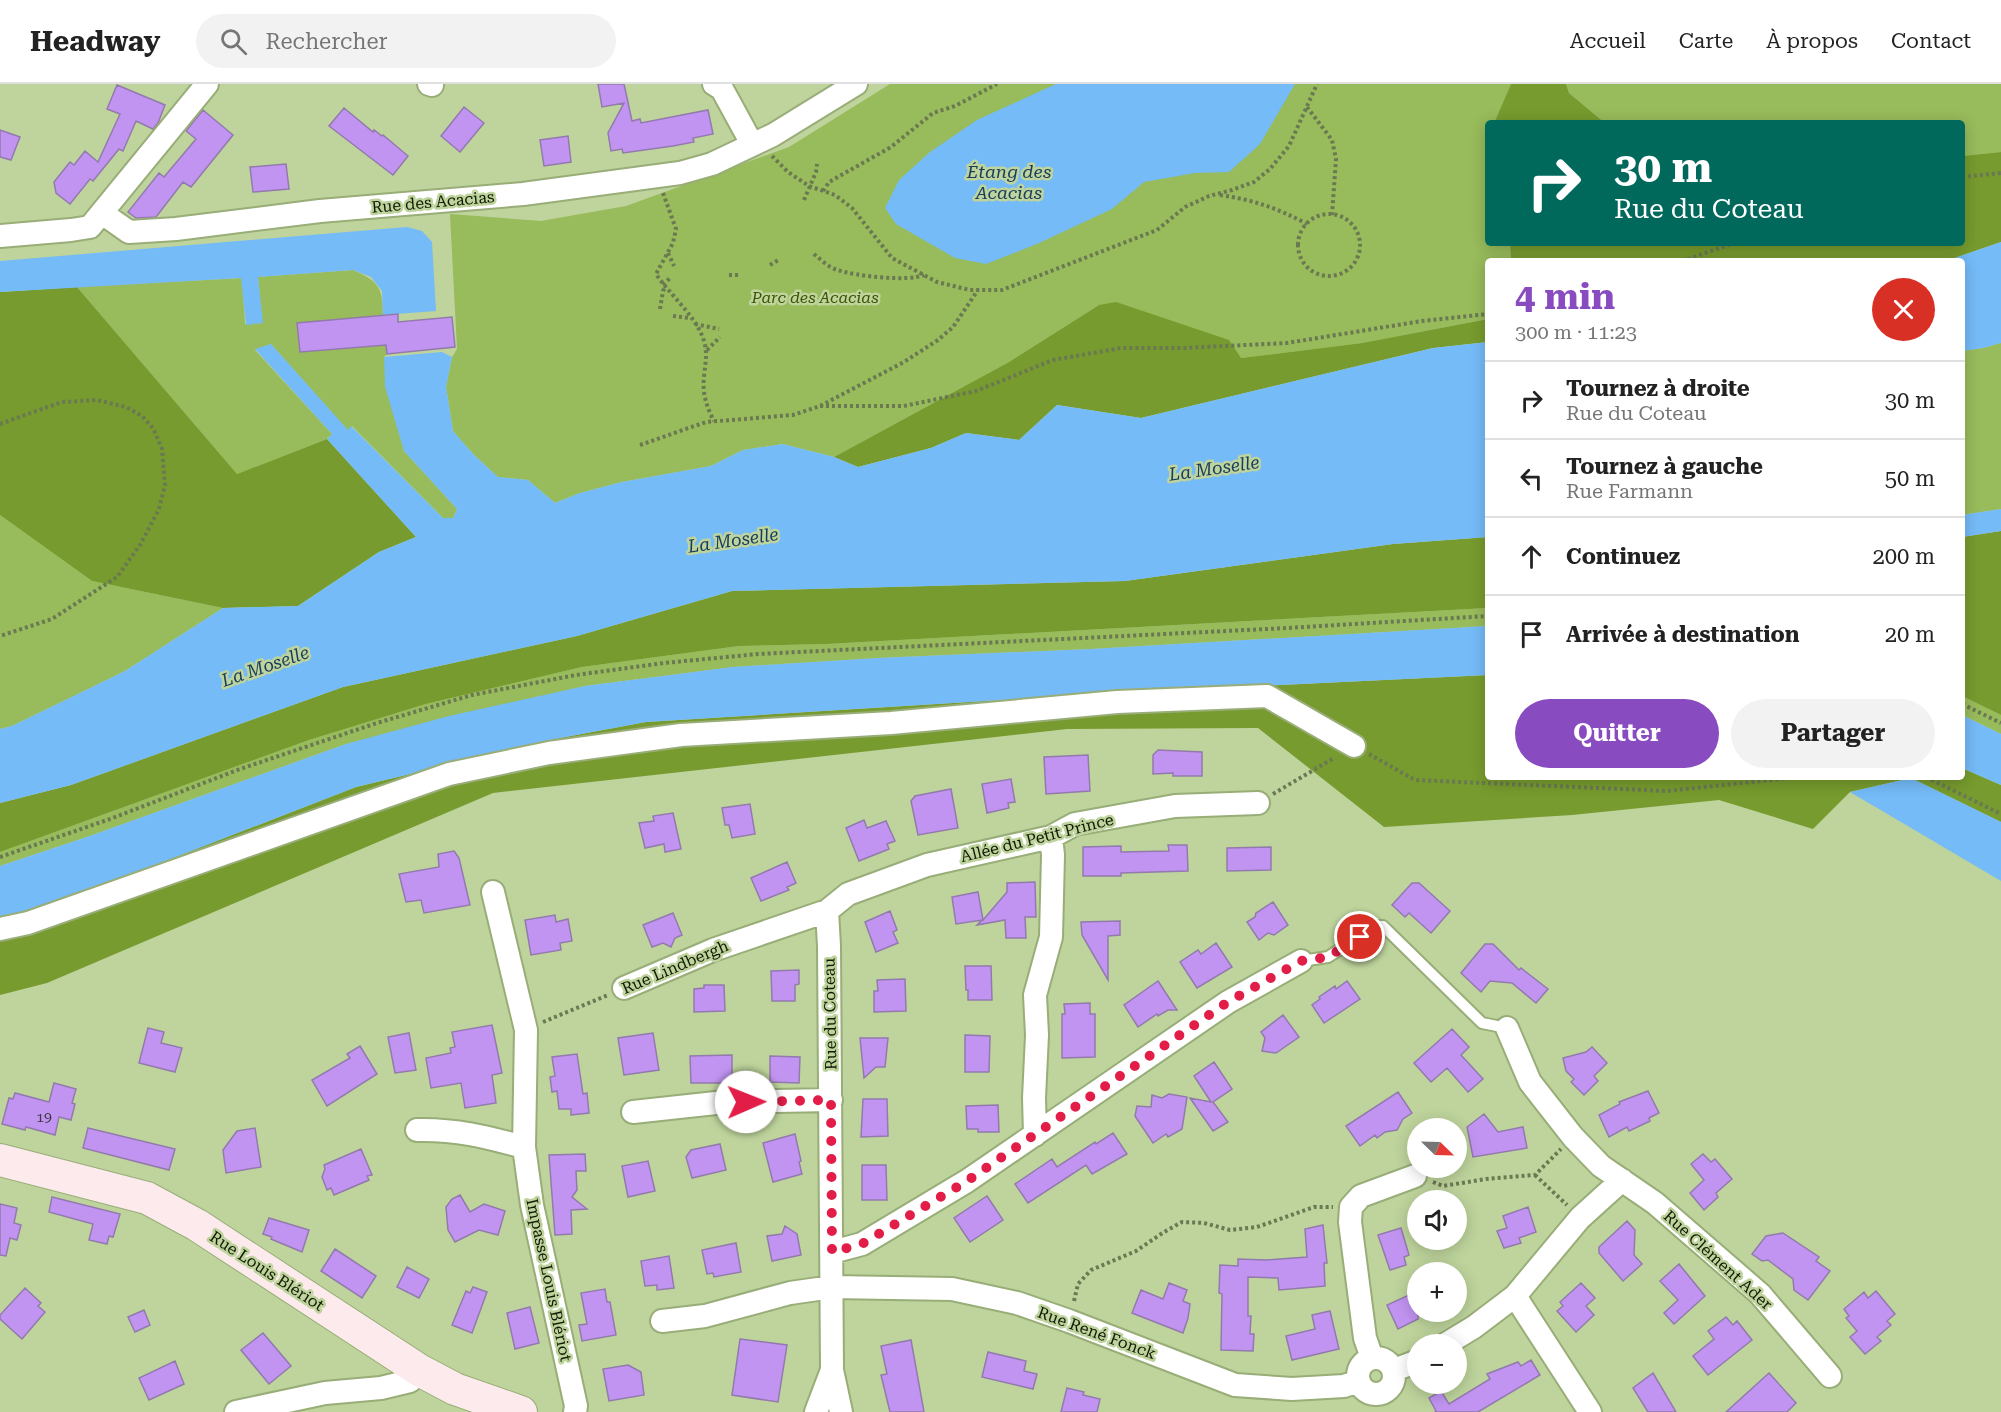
<!DOCTYPE html>
<html lang="fr">
<meta charset="utf-8">
<style>
:root{--surface:#fff;--page:#f2f2f2;--text:#222;--muted:#767676;--line:#e0e0e0;--accent:#894bc0}
body{margin:0;font-family:"Roboto Serif",serif;background:var(--page);color:var(--text);height:100vh;display:flex;flex-direction:column;font-size:22px;white-space:nowrap}
*{box-sizing:border-box;margin:0}
p{font-size:20px;color:var(--muted)}
.icon{flex:none;width:33px;height:33px;fill:none;stroke:currentColor;stroke-width:2;stroke-linecap:round;stroke-linejoin:round}
.map{position:relative;flex:1;overflow:hidden}
.panel{position:absolute;left:1485px;top:174px;width:480px;height:522px;display:flex;flex-direction:column;background:var(--surface);border-radius:6px;box-shadow:0 3px 15px #0003}
.panel>*{flex:none}
.top-card{position:absolute;left:1485px;top:36px;width:480px;height:126px;border-radius:6px;box-shadow:0 3px 15px #0003;background:#00695c;color:#fff;overflow:hidden}
.needle{width:39px;rotate:113deg}
.controls{position:absolute;left:1407px;top:1034px;display:grid;gap:12px}
.controls a{display:grid;place-items:center;width:60px;height:60px;border-radius:50%;background:var(--surface);box-shadow:0 3px 15px #0003;font-size:30px}
.pin{position:absolute;display:grid;place-items:center;width:51px;height:51px;color:#fff;margin:-26px;border:3px solid #fff;border-radius:50%;box-shadow:0 2px 6px #0007}
.me{position:absolute;width:66px;margin:-33px;rotate:89deg;stroke-linejoin:round;filter:drop-shadow(0 0 4px #0008)}
.turn{display:flex;align-items:center;gap:21px;height:126px;padding:0 30px;font-size:27px}
.turn .icon{width:78px;height:78px;stroke-width:2.5}
.turn b{display:block;font-size:42px;line-height:51px}
.round{display:grid;place-items:center;flex:none;width:63px;height:63px;border-radius:32px;background:var(--page)}
.overview{display:flex;align-items:center;justify-content:space-between;height:102px;padding:0 30px}
h1{font-size:36px;font-weight:700;line-height:45px;color:var(--accent)}
.primary-button{display:flex;gap:12px;margin-top:auto;padding:12px 30px}
.primary-button a{flex:1;height:69px;border-radius:36px;background:var(--accent);color:#fff;font-size:24px;font-weight:700;line-height:69px;text-align:center}
.primary-button a+a{background:var(--page);color:var(--text)}
ul{padding:0;list-style:none}
li{display:flex;align-items:center;gap:18px;height:78px;padding:0 30px;border-top:2px solid var(--line)}
li div{flex:1}
li b{display:block;font-size:22px}
li em{font-style:normal}
header{display:flex;align-items:center;gap:36px;box-sizing:border-box;height:84px;padding:0 30px;background:var(--surface);border-bottom:2px solid var(--line)}
header strong{font-size:28px}
nav{display:flex;gap:33px;margin-inline-start:auto;font-size:21px}
.search{width:420px;height:54px;background:var(--page);display:flex;align-items:center;gap:15px;box-sizing:border-box;padding:0 21px;border-radius:33px;color:var(--muted);font-size:22px}
.map>svg:first-child{display:block}
.green{fill:#98bb5b}
.forest{fill:#779b2e}
.water{fill:#74bbf7}
.building{fill:#c294f2;stroke:#927aad;stroke-width:1.5}
.lines{fill:none;stroke-linecap:round;stroke-linejoin:round}
.lane-casing{stroke:#98ad77;stroke-width:14}
.street-casing{stroke:#98ad77;stroke-width:26}
.secondary-casing{stroke:#98ad77;stroke-width:34}
.path{stroke:#6a7952;stroke-width:4;stroke-dasharray:3 3;stroke-linecap:butt}
.lane{stroke:#fff;stroke-width:10}
.street{stroke:#fff;stroke-width:22}
.secondary{stroke:#fceaed;stroke-width:32}
.route{stroke:#e11d48;stroke-width:10;stroke-dasharray:0 18}
.labels{text-anchor:middle;dominant-baseline:central;stroke-width:5;stroke-linejoin:round;paint-order:stroke}
.number-label{font-size:14px;fill:#3e3840}
.street-label{font-size:16px;fill:#121a05;stroke:#bed49c}
.park-label{font-size:16px;font-style:italic;fill:#3d5403;stroke:#bed49c}
.water-label{font-size:18px;font-style:italic;fill:#183d5c;stroke:#bed49c}
</style>
<header>
<strong>Headway</strong>
<div class="search"><svg class="icon" aria-label="search" viewBox="0 0 24 24"><circle cx="10" cy="10" r="6"/><path d="M15 15l6 6"/></svg>Rechercher</div>
<nav><a>Accueil</a><a>Carte</a><a>À propos</a><a>Contact</a></nav>
</header>
<div class="map">
<svg width="2001" height="1328" viewBox="0 0 2001 1328">
<rect width="100%" height="100%" fill="#bed49c"/>
<path class="green" d="M890 0H1511L1494 39H1488V159H1510L1511 177H1488V235L1362 259 1241 274 1099 221 1009 278 834 373 783 360 743 366 711 382 622 398 580 409 555 419 528 396 498 393 473 370 453 347 446 303 452 273 457 265 450 130 541 137 626 122 789 63Z
M1566 0H2001V68L1962 72V39H1605L1569 9Z
M353 186C379 197 383 204 383 232L297 239 300 268 386 261 387 270 384 273 404 367 457 425 453 434H443L352 342 348 347 271 260 255 266 332 350 327 355 237 390 77 203 242 194 245 240 262 239 258 193Z
M2001 259V425L1962 431V267L1983 264Z
M0 431 92 497 223 524 125 587 12 642 0 645Z
M1488 524V542L1091 565 878 574 733 583 585 602 346 660 87 753 0 782V768L309 656 426 620 582 583 739 562 827 560Z
M1962 612 2001 631V650L1962 631Z"/>
<path class="forest" d="M1511 0H1566L1569 9 1605 39H1494Z
M2001 68V158L1946 177H1511L1510 159H1962V72Z
M77 203 237 390 327 355 416 453 379 468 298 522 223 524 92 497 0 431V208Z
M1116 218 1229 256 1241 274 1362 259 1488 235V258L1433 264 1141 334 1057 321 1019 356 966 349 931 364 858 383 834 373 1009 278 1099 221Z
M2001 447V631L1962 612V453Z
M1488 453V524L827 560 739 562 582 583 426 620 309 656 0 768V719L71 701 343 603 577 552 732 507 1125 497 1393 460Z
M1488 591V693H1962V684L2001 701V738L1911 694 1850 708 1813 745 1719 716 1572 731 1384 743 1258 644 1067 645 493 709 47 899 0 911V834L60 818 356 703 560 654 646 638 1113 609Z"/>
<path class="water" d="M1056 0H1295L1260 60 1229 88 1195 89 1144 98 1112 125 1037 160 986 180 955 174 896 140 885 124 899 96 930 68 977 36Z
M407 143 422 147 432 158 436 227 383 231 382 207 371 193 353 186 258 193 263 239 246 241 241 194 0 208V177Z
M2001 158V259L1983 264 1962 267V177H1946Z
M1488 258V453L1393 460 1125 497 732 507 577 552 343 603 71 701 0 719V645L12 642 125 587 223 524 298 522 379 468 416 453 327 355 332 350 255 265 271 260 348 346 351 342 443 434H453L457 425 404 367 385 303 384 273 442 268 452 273 446 303 453 347 473 370 498 393 528 396 555 419 580 409 622 398 711 382 743 366 783 360 834 373 858 383 931 364 966 349 1019 356 1057 321 1141 334 1433 264Z
M2001 425V447L1962 453V431Z
M1488 542V591L1113 609 646 638 560 654 356 703 60 818 0 834V782L87 753 346 660 449 632 585 602 733 583 878 574 1091 565Z
M1962 631 2001 650V701L1962 684Z
M1911 694 2001 738V797L1850 708Z"/>
<path class="building" d="M598 0H624L632 37 640 35 641 39 708 26 713 50 693 54 694 58 673 62 623 69 622 65 611 67 608 49 624 19 602 23Z
M117 1 165 21 158 39 153 45 136 37 123 67 119 65 93 97 90 95 70 120 56 109 54 98 70 78 74 81 85 67 98 78 120 30 107 25Z
M464 23 484 39 460 68 441 52Z
M344 24 373 48 374 46 382 52 383 51 408 72 393 91 329 42Z
M203 26 233 51 191 103 183 98 156 133 136 134 128 128 159 89 164 93 196 55 186 47Z
M0 46 20 53 11 76 0 73Z
M568 52 571 78 544 82 540 56Z
M286 80 289 105 253 108 250 83Z
M398 230V238L452 233 455 263 387 270 386 261 300 268 297 239Z
M1158 666 1202 668V692H1173V689L1153 690V671Z
M1088 671 1090 707 1046 710 1044 673Z
M1011 695 1015 718 1008 719 1009 724 987 729 982 700Z
M951 705 958 744 918 751 911 717 915 712Z
M750 720 755 750 732 754 729 741H725L722 724Z
M673 729 681 765 665 768 664 760 645 764 639 739 654 737 653 732Z
M864 736 867 744 886 737 895 757 887 760 889 765 859 777 846 744Z
M1168 761H1187L1188 787 1121 789V792H1083V763L1121 762V768L1169 767Z
M1271 763V786L1227 787V764Z
M454 767 459 774 470 821 424 829 421 816 406 818 399 790 439 783 438 770Z
M787 778 796 799 787 803 789 806 761 817 751 794Z
M1035 798 1036 833H1025L1026 854H1006L1005 836 977 841 982 836 956 840 952 813 978 808 983 836 1007 808V799Z
M1412 799H1419L1450 827 1431 849 1409 829 1405 833 1392 821Z
M1273 818 1288 841 1274 851 1268 849 1259 856 1247 838 1255 833 1256 829Z
M890 827 897 846 893 848 898 859 876 868 865 838Z
M673 829 682 851 675 854 671 863 663 859 652 863 643 841Z
M555 831 556 838 568 835 572 857 560 859 561 866 531 871 525 836Z
M1120 837V851L1108 852V896L1082 851 1081 838Z
M1216 859 1232 883 1197 904 1180 878 1198 866 1201 870Z
M1485 860H1493L1519 886 1521 884 1548 905 1536 919 1512 899 1490 897 1481 908 1461 889Z
M965 882H991L992 916H968V906H966Z
M799 886V900L795 901V917H772L771 887Z
M905 895 906 927 874 928V907H878L877 896Z
M1158 897 1177 926H1168L1158 932 1157 930 1138 943 1124 921Z
M1347 897 1360 915 1324 939 1312 921 1320 915 1319 913 1335 902 1336 905Z
M704 901H724L725 927 694 928V905L704 904Z
M1090 919V930H1095V973L1062 974V930H1065L1064 920Z
M1283 931 1299 953 1276 969 1262 967 1265 954 1261 948Z
M492 941 502 989 492 991 496 1019 465 1024 461 999 431 1004 426 974 451 969 450 964 455 963 452 948Z
M148 944 164 948 161 959 182 964 175 988 139 979Z
M1452 945 1469 963 1461 971 1483 995 1468 1008 1447 984 1431 998 1414 979Z
M409 949 416 986 395 989 388 953Z
M653 949 659 986 624 991 618 954Z
M965 951 990 952 989 988H965Z
M860 954H888L885 983H876L864 994Z
M360 962 377 990 327 1022 312 996 350 974 347 970Z
M1592 963 1607 979 1594 992 1598 997 1584 1011 1571 998 1574 995 1566 987 1563 974 1586 968Z
M577 970 583 1010 587 1009 589 1029 571 1031V1025H559L557 1007 552 1008 550 993 555 992 552 973Z
M732 971V999H691L690 972Z
M770 972 800 973 799 999 770 998Z
M1214 978 1232 1005 1213 1018 1228 1038 1213 1047 1190 1014 1211 1018 1194 992Z
M54 999 76 1005 72 1019 75 1020 71 1036 59 1033 55 1051 26 1043 25 1046 2 1040 9 1014 13 1015 15 1009 49 1018Z
M1648 1007 1659 1029 1649 1034 1650 1037 1629 1047 1627 1043 1609 1053 1599 1031 1620 1020 1619 1018Z
M1398 1008 1412 1029 1403 1035 1397 1046 1385 1048 1377 1054 1375 1051 1360 1062 1346 1042Z
M1169 1010 1187 1013 1182 1045 1168 1053 1166 1050 1153 1059 1135 1032 1137 1022 1151 1023 1152 1011 1162 1014Z
M863 1015H887L888 1052 861 1053Z
M998 1021 999 1048H978V1045H967L966 1022Z
M1484 1030 1498 1048 1523 1043 1527 1064 1473 1073 1467 1043Z
M88 1044 175 1065 169 1086 83 1064Z
M255 1044 261 1083 226 1089 223 1066 237 1047Z
M1113 1049 1127 1070 1092 1090 1086 1081 1028 1119 1015 1100 1052 1075 1057 1083 1095 1058 1096 1060Z
M795 1050 801 1077 799 1078 802 1090 773 1098 763 1059Z
M720 1060 726 1086 692 1094 686 1073 691 1066Z
M361 1065 372 1091 367 1092 369 1096 334 1111 331 1104 327 1106 322 1093 325 1085 324 1081Z
M585 1070 586 1087H576L577 1106 572 1113 587 1125 571 1126 572 1150 555 1151 549 1071Z
M1703 1070 1711 1078 1715 1075 1732 1095 1716 1109 1718 1113 1704 1126 1690 1109 1704 1096 1691 1080Z
M648 1077 655 1107 628 1113 622 1082Z
M862 1081H886L887 1116H862Z
M460 1111 470 1128 484 1120 505 1127 498 1151 479 1146 455 1158 448 1146 446 1123 452 1115Z
M987 1112 1003 1136 970 1158 954 1134Z
M52 1113 120 1130 113 1153 109 1152 107 1160 89 1156 93 1140 49 1128Z
M0 1120 17 1124 14 1139 21 1141 17 1156 10 1154 6 1172 0 1171Z
M1528 1123 1536 1148 1519 1154 1521 1159 1504 1164 1497 1147 1507 1144 1503 1132Z
M269 1134 309 1146 302 1168 271 1155 272 1153 263 1150Z
M1627 1137 1635 1146 1634 1171 1642 1180 1623 1197 1599 1169V1163Z
M1323 1141 1327 1179H1324L1325 1202 1279 1206 1278 1194 1248 1193V1232H1251L1250 1250H1254L1253 1267 1221 1266 1222 1210 1219 1209 1220 1181 1238 1182V1175L1266 1176 1307 1173 1305 1145Z
M785 1142 797 1150 801 1171 772 1177 767 1152 782 1150Z
M1401 1144 1409 1171 1404 1173 1406 1181 1390 1186 1378 1151Z
M1783 1149 1819 1173 1816 1177 1830 1187 1808 1216 1794 1206 1793 1195 1768 1176 1762 1177 1752 1170 1766 1152Z
M736 1159 741 1188 714 1193 713 1189 707 1190 702 1166Z
M335 1165 376 1192 362 1214 321 1187Z
M669 1172 674 1204 657 1206V1201L645 1202 641 1177Z
M1679 1180 1705 1212 1674 1240 1664 1229 1678 1216 1660 1197Z
M407 1183 429 1195 419 1214 397 1203Z
M1169 1199 1187 1206 1183 1217 1190 1220 1188 1234 1183 1249 1132 1229 1141 1206 1163 1215Z
M1581 1199 1595 1214 1586 1222 1594 1231 1576 1248 1557 1227 1563 1222 1560 1218Z
M473 1203 487 1208 472 1249 452 1241 466 1207 470 1209Z
M25 1204 41 1219 38 1222 45 1228 22 1255 0 1235V1231Z
M605 1205 607 1218H610L616 1251 582 1257 579 1241 587 1240 581 1209Z
M1418 1207V1235L1398 1245 1387 1221Z
M1876 1207 1895 1230 1887 1237 1891 1241 1877 1253 1881 1257 1865 1270 1850 1253 1857 1247 1846 1234 1849 1232 1844 1225 1864 1208 1868 1214Z
M530 1223 539 1259 515 1265 507 1229Z
M144 1226 150 1241 135 1248 128 1233Z
M1330 1227 1339 1265 1292 1276 1286 1252 1315 1245 1312 1231Z
M1726 1233 1733 1241 1737 1237 1752 1256 1708 1291 1693 1272 1714 1255 1708 1247Z
M263 1249 291 1282 269 1300 241 1266Z
M740 1255 787 1261 778 1318 732 1311Z
M911 1256 924 1328H890L881 1291 887 1290 881 1262Z
M988 1268 1026 1277 1024 1287 1037 1290 1033 1305 982 1293Z
M1531 1276 1540 1291 1478 1328H1435L1436 1327 1429 1314 1441 1307 1449 1320 1490 1295 1487 1290 1518 1278 1521 1282Z
M175 1277 184 1300 149 1316 139 1294Z
M628 1281 641 1288 644 1311 609 1317 603 1285Z
M1653 1289 1676 1328H1648L1633 1304Z
M1769 1289 1796 1319 1787 1328H1726Z
M1067 1304 1084 1308 1083 1311 1100 1315 1097 1328H1061Z"/>
<g class="lines">
<g class="lane-casing">
<path id="lane" d="M1301 877 1328 873 1376 842H1383L1482 939 1507 944"/>
</g>
<g class="street-casing">
<path id="street" d="M429 0 432 1
M714 0 722 5 752 60
M102 129 129 148 176 145 320 127 523 110 680 89 712 80 773 51 856 0
M0 152 71 146 90 143 207 0
M493 808 526 946 524 1063 532 1121 576 1322 575 1328
M827 827 829 862 832 1286 841 1328
M0 845 28 839 449 690 549 669 681 651 891 639 1117 618 1267 612 1354 662
M624 904 713 866 827 827 848 810 927 781 1051 753 1075 740 1175 722 1258 719
M1507 944 1530 998 1573 1053 1601 1082 1655 1119 1760 1210 1830 1292
M633 1028 725 1018 831 1016
M417 1046C456 1045 486 1053 524 1063
M1035 1051 1034 1014 1037 951 1035 911 1051 853 1053 771 1051 753
M832 1168 862 1160 967 1097 1228 918 1301 877
M1515 1212 1590 1328
M662 1237 705 1232 790 1209 832 1203 952 1205 1017 1219 1069 1237 1235 1301 1292 1305 1344 1302 1359 1297
M1446 1260 1474 1243 1515 1212 1580 1134 1622 1096
M1358 1292a18 18 0 1 1 36 0a18 18 0 1 1-36 0Z
M1372 1274 1365 1254 1350 1138 1351 1123 1361 1112 1415 1092
M1394 1286 1418 1277
M236 1328 325 1309 381 1304 410 1297 419 1286
M816 1328 832 1286"/>
</g>
<g class="secondary-casing">
<path id="secondary" d="M0 1076 147 1114 197 1141 419 1286 455 1305 521 1328"/>
</g>
<path class="path" d="M1307 23 1332 56 1336 75 1332 131
M772 72 788 88 809 102 835 111 852 124 892 174 937 198 970 206H1002L1157 146 1185 123 1209 112 1232 106 1254 98 1270 85 1289 62 1317 0
M1962 93 2001 89
M823 107 829 98 891 63 933 29 955 22 997 0
M663 109 676 145 673 159 656 190C670 211 697 233 704 257 708 270 705 280 704 293 702 309 707 324 714 337
M1220 111C1254 116 1277 124 1307 140
M804 116 816 88 817 80
M1298 161a31 31 0 1 1 62 0a31 31 0 1 1-62 0Z
M668 169 674 182
M814 170C821 176 829 184 838 186 854 192 909 198 924 191
M1682 177 1734 159
M770 181 780 175
M729 191H741
M663 201 671 193
M660 225 663 207 665 203
M673 232 690 234
M695 240 719 245
M707 266 720 253
M820 322H904L976 307 1053 276 1121 264H1184L1287 259 1422 237 1488 230
M0 340 62 318 97 316 126 323 142 332 153 344 162 365 165 401 159 425 140 461 117 493 52 535 0 552
M640 361 706 338 793 331 820 322 904 278 938 256 953 243 978 206
M1962 620 2001 639
M1369 670 1415 696 1667 707 1799 693
M1926 693 2001 730
M1273 710 1334 674
M0 773 110 735 240 685 377 639 472 611 576 591 664 579 758 570 1287 544 1488 532
M543 938 608 911
M1535 1091 1567 1121
M1433 1098 1443 1102 1486 1095 1535 1091 1561 1065
M1074 1217 1078 1200 1091 1186 1136 1167 1164 1148 1182 1138 1204 1139 1230 1146 1257 1143 1314 1123H1333"/>
<use href="#lane" class="lane"/>
<use href="#street" class="street"/>
<use href="#secondary" class="secondary"/>
</g>
<g class="lines">
<path class="route" d="M746 1018 831 1016 832 1168 862 1160 967 1097 1228 918 1301 877 1328 873 1360 853"/>
</g>
<g class="labels">
<g class="number-label">
<text x="44" y="1033">19</text>
</g>
<g class="street-label">
<text transform="translate(433 118) rotate(-5)">Rue des Acacias</text>
<text transform="translate(1037 754) rotate(-14)">Allée du Petit Prince</text>
<text transform="translate(675 883) rotate(-23)">Rue Lindbergh</text>
<text transform="translate(830 930) rotate(-91)">Rue du Coteau</text>
<text transform="translate(1718 1176) rotate(42)">Rue Clément Ader</text>
<text transform="translate(267 1187) rotate(33)">Rue Louis Blériot</text>
<text transform="translate(549 1196) rotate(78)">Impasse Louis Blériot</text>
<text transform="translate(1097 1249) rotate(20)">Rue René Fonck</text>
</g>
<g class="park-label">
<text x="815" y="213">Parc des Acacias</text>
</g>
<g class="water-label">
<text x="1009" y="87">Étang des<tspan x="1009" dy="21">Acacias</tspan></text>
<text transform="translate(1214 384) rotate(-8)">La Moselle</text>
<text transform="translate(733 456) rotate(-8)">La Moselle</text>
<text transform="translate(265 582) rotate(-19)">La Moselle</text>
</g>
</g>
</svg>
<div class="controls">
<a><svg class="needle" viewBox="-14 -14 28 28"><path d="M0-13l5 13h-10z" fill="#e53935"/><path d="M0 13l5-13h-10z" fill="#767676"/></svg></a>
<a><svg class="icon" aria-label="sound" viewBox="0 0 24 24"><path d="M4 9h4l5-4v14l-5-4H4zM17 9q2 3 0 6"/></svg></a>
<a>+</a>
<a>−</a>
</div>
<div class="pin" style="left:1360px;top:853px;background:#d93025"><svg class="icon" aria-label="arrive" viewBox="0 0 24 24"><path d="M6 21V4h12l-3 4 3 4H6"/></svg></div>
<svg class="me" style="left:746px;top:1018px" viewBox="-20 -20 40 40"><circle r="19" fill="#fff"/><path d="M0-13L10 11 0 6-10 11z" fill="#e11d48"/></svg>
<div class="top-card">
<div class="turn"><svg class="icon" aria-label="right" viewBox="0 0 24 24"><path d="M7 20v-9h11M14 6l5 5-5 5"/></svg><div><b>30 m</b>Rue du Coteau</div></div>
</div>
<section class="panel">
<div class="overview"><div><h1>4 min</h1><p>300 m · 11:23</p></div><a class="round" style="background:#d93025;color:#fff"><svg class="icon" aria-label="close" viewBox="0 0 24 24"><path d="M6 6l12 12M18 6L6 18"/></svg></a></div>
<ul>
<li><svg class="icon" aria-label="right" viewBox="0 0 24 24"><path d="M7 20v-9h11M14 6l5 5-5 5"/></svg><div><b>Tournez à droite</b><p>Rue du Coteau</p></div><em>30 m</em></li>
<li><svg class="icon" aria-label="left" viewBox="0 0 24 24"><path d="M17 20v-9H6M10 6l-5 5 5 5"/></svg><div><b>Tournez à gauche</b><p>Rue Farmann</p></div><em>50 m</em></li>
<li><svg class="icon" aria-label="ahead" viewBox="0 0 24 24"><path d="M12 20V5M6 11l6-6 6 6"/></svg><div><b>Continuez</b></div><em>200 m</em></li>
<li><svg class="icon" aria-label="arrive" viewBox="0 0 24 24"><path d="M6 21V4h12l-3 4 3 4H6"/></svg><div><b>Arrivée à destination</b></div><em>20 m</em></li>
</ul>
<div class="primary-button"><a>Quitter</a><a>Partager</a></div>
</section>
</div>
